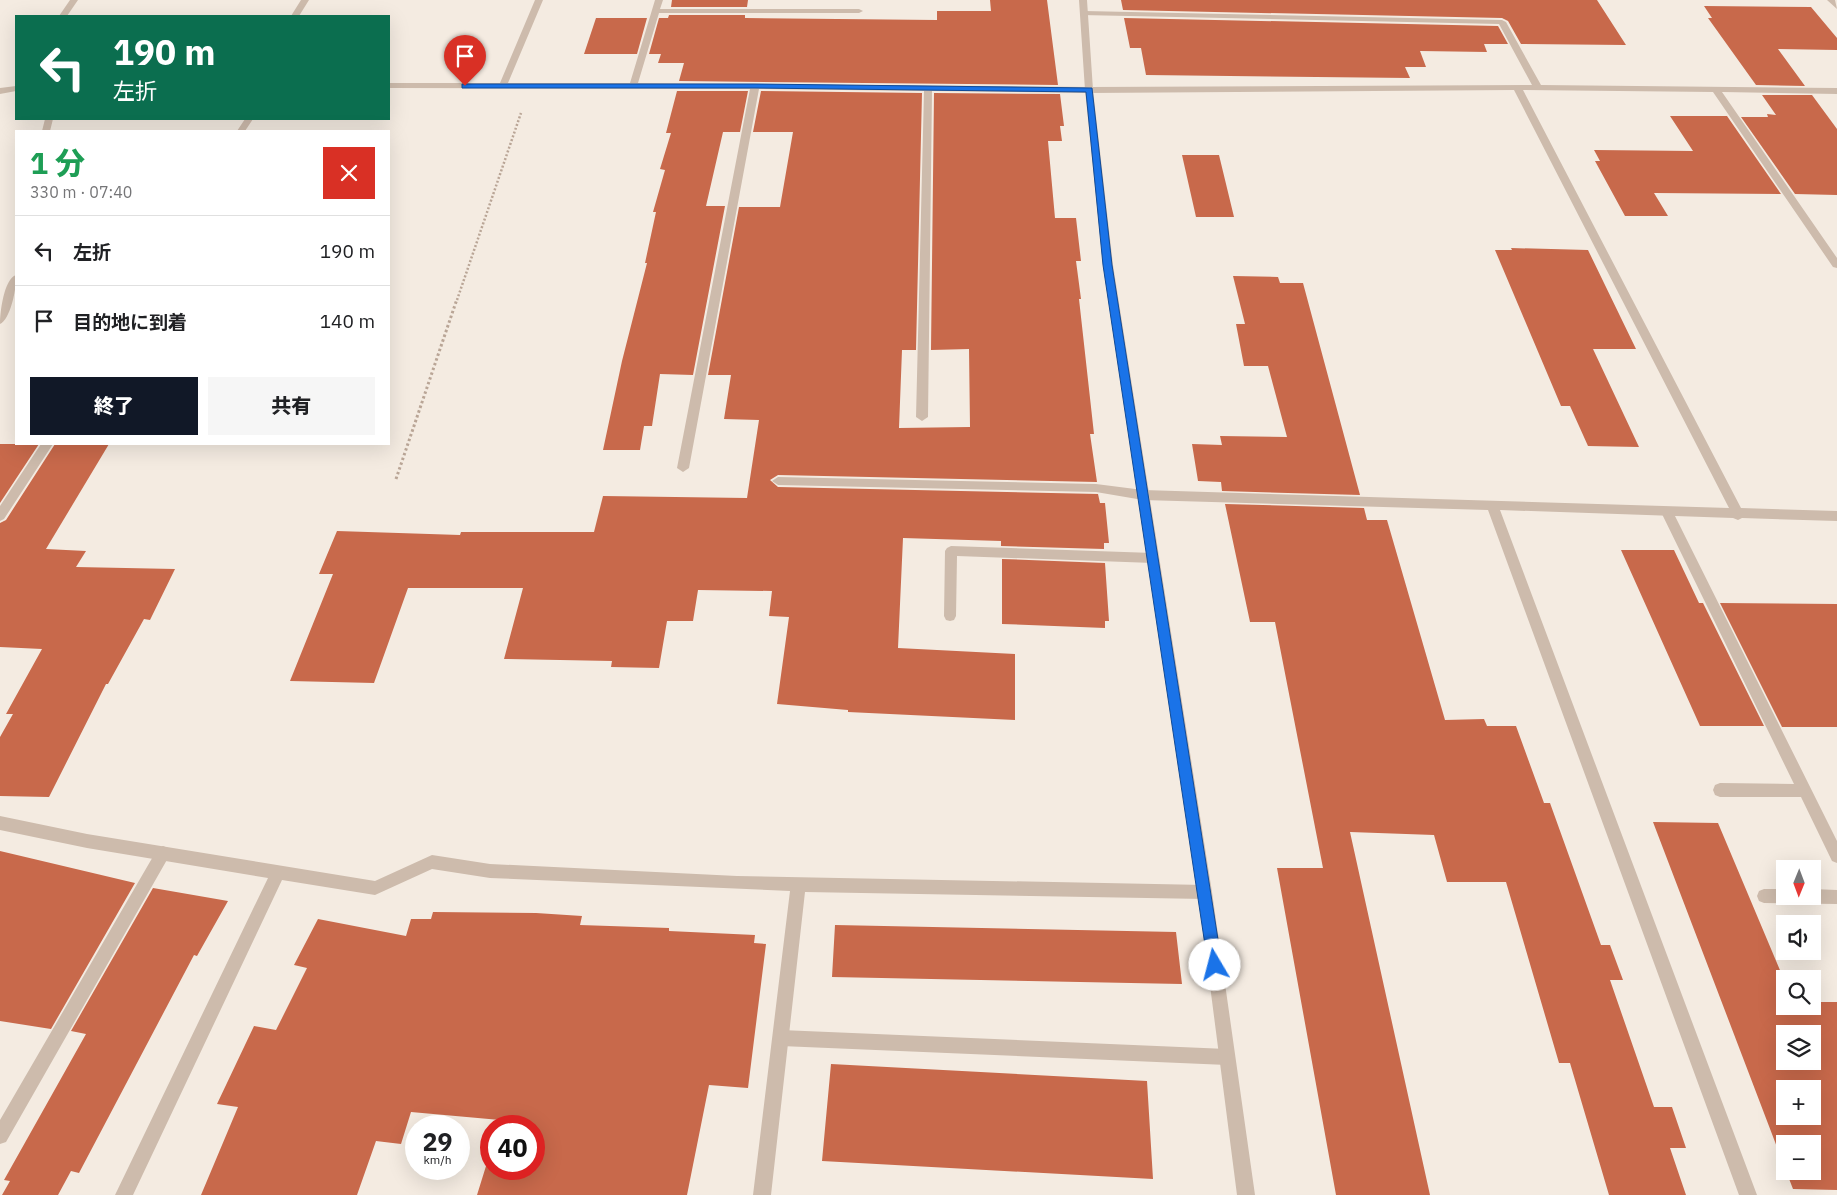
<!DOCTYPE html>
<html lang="ja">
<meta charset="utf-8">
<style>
:root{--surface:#fff;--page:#f6f6f6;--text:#202124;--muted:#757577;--line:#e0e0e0;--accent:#111827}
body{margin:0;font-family:"IBM Plex Sans","Noto Sans JP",sans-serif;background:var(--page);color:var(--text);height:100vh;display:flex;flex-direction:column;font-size:19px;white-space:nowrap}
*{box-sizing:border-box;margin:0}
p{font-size:16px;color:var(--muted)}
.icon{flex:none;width:28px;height:28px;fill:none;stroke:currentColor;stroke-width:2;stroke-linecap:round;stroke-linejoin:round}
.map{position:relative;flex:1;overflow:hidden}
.panel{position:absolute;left:15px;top:130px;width:375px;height:315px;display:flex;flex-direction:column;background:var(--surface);border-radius:0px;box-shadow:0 5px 20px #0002}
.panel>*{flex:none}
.top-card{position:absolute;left:15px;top:15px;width:375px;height:105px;border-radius:0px;box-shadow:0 5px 20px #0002;background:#0b6e4f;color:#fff;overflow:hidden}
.needle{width:32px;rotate:181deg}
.tools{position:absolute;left:1776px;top:860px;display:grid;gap:10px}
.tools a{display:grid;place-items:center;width:45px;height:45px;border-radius:0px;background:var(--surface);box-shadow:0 5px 20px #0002;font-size:25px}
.speed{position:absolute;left:405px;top:1115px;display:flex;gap:10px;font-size:25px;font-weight:700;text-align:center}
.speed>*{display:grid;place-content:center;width:65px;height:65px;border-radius:50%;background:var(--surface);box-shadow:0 5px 20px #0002;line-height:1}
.speed small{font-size:12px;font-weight:400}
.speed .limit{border:8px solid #d22;background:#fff;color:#111}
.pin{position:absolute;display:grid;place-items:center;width:42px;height:42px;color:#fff;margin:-51px -21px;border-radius:50% 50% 50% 0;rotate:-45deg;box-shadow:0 0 5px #0007}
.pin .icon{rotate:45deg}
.me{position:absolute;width:55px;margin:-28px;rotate:352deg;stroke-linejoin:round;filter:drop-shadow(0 0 4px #0008)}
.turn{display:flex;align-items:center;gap:18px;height:105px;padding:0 15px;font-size:22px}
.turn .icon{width:65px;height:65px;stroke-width:2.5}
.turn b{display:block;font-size:35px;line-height:42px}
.round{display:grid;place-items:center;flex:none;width:52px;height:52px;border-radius:0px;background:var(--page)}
.headline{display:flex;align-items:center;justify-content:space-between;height:85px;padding:0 15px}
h1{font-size:30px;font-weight:800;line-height:38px;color:#1e9e55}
.cta{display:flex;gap:10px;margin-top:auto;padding:10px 15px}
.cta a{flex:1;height:58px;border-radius:0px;background:var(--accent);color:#fff;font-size:20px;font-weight:800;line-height:58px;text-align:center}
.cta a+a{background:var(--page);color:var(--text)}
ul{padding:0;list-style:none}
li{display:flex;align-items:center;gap:15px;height:70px;padding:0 15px;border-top:1px solid var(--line)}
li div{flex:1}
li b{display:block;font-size:19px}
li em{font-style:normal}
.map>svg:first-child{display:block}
.building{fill:#c8694b;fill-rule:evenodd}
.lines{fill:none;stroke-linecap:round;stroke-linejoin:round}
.path-far1{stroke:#b9a596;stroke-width:2.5;stroke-dasharray:2 2;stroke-linecap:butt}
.path{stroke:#b9a596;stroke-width:3;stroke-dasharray:2.5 2.5;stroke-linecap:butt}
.service{fill:#cdbbac;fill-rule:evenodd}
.minor{fill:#cdbbac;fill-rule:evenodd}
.tertiary{fill:#cdbbac;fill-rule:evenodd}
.route{fill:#1a73e8;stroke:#114b97}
</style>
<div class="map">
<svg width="1837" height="1195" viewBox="0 0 1837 1195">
<rect width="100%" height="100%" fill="#f4ebe1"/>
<path class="building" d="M672 0H748L747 7H671Z
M990 0H1047L1058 85 679 81 684 63H658L661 54H649L659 18H668L669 15H745V18L937 20V11H991Z
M1121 0H1597L1626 45 1521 44 1508 21 1502 18 1123 10Z
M1704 6 1811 7 1837 38V50L1778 49 1805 86 1756 85 1708 18H1712Z
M596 18H647L637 54H584Z
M1124 18 1498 26 1508 44H1484L1487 52 1420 51 1426 67H1405L1410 78 1146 75 1141 48H1130Z
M677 91H748L740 132H723L706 206H725L693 375 660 374 652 426H644L640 450H603L622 361 647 263H645L656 212H653L665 170 660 169 671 133H666Z
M761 91 922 93 916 350H902L899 428 970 427 969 349 931 350 934 93 1060 94 1064 126H1060L1062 141H1048L1055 218H1076L1081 261H1076L1081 299H1079L1094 434H1090L1097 482 778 475 770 480 778 487 1098 494 1100 503H1105L1109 543H1104V549L1001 546V541L903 538 898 648 1015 654V720L848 712V710L777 704 789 617 769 616 772 591 698 590 693 621H667L659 668 611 667 612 661 504 659 523 588H408L374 683 290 681 333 574H319L337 531 460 535 461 532H594L603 496 747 498 759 420 724 419 731 375H708L739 207H780L793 132H753Z
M1762 95H1812L1837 129V195L1795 194 1741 117H1768L1767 114 1776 115Z
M1670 116H1727L1781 194 1654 193 1668 216H1625L1595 161H1600L1594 150 1693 151Z
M1182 155H1219L1234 217H1196Z
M1511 248 1588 250 1636 349H1593L1639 447 1588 446 1570 406H1561L1495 250H1512Z
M1233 276 1278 277 1280 283H1303L1360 495 1222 491 1221 482 1198 481 1192 444 1222 445 1220 436 1287 437 1268 366H1244L1236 324H1245Z
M0 444H39L0 503Z
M55 444H109L46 549 86 551 76 567 175 569 150 620 144 619 108 684H106L49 797 0 796V737L13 714H6L42 649 0 647V523L6 520Z
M1225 504 1364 508 1367 520H1387L1445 720 1484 719 1487 726H1516L1544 803H1550L1601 945H1610L1623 980H1610L1654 1107H1672L1686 1148H1670L1686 1195H1609L1570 1063H1559L1506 882H1447L1434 835 1350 832 1430 1195H1336L1277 868H1323L1275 622H1250Z
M1621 550H1674L1699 603H1703L1764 726H1700Z
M1002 559 1105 563 1109 621H1105V628L1002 624Z
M1720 603 1837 604V727H1782Z
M1653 822 1718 823 1785 982V1006H1812V1002H1837V1190L1793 1189 1786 1171H1812V1144H1785V1168ZM1785 1034H1812V1061H1785ZM1785 1089H1812V1116H1785Z
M0 851 135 883 51 1029 0 1021Z
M153 888 228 901 197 956 194 955 79 1173 71 1171 58 1195H2L10 1181 4 1180 86 1034 71 1031Z
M433 912 536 913 582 916 580 925 669 928V931L755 935 754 943 766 944 748 1088 709 1085 687 1195H477L491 1150V1169H534V1126H499L500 1120 411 1112 401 1144 376 1141 357 1195H201L238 1107 217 1104 254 1026 276 1030 307 968 294 965 318 919 406 936 411 919H431Z
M835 925 1176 932 1182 984 832 977Z
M831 1064 1147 1081 1153 1179 822 1161Z"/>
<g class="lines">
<path class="path-far1" d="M457 300 521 113"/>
<path class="path" d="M396 479 457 299"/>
<path class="service" d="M1667 507 1671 509 1673 512 1837 841V863L1832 861 1801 797H1720L1715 795 1713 790 1715 785 1720 783 1794 784 1661 512 1663 509Z
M951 546 1153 553 1157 555 1159 558 1157 561 1153 563 957 556 956 616 954 620 950 621 946 620 944 616 945 551 947 548Z
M163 846 168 848 170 853 168 858 6 1142 0 1144V1120L158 848Z
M1764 889H1785V896H1812V889L1837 890V904L1764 903 1759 901 1757 896 1759 891Z
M781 1030 1227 1049 1233 1051 1235 1057 1233 1063 1227 1065 781 1046 775 1044 773 1038 775 1032Z"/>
<path class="minor" d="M70 0H78L67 16H59Z
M301 0H309L299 16H291Z
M535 0H543L508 83H630L655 0H663L660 9H859L863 11 859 13H659L638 83 1089 87 1532 85 1499 24 1081 15 1080 13 1084 11 1502 20 1506 22 1541 85 1837 88V94L1722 92 1837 258V268L1833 267 1713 92 1523 90 1741 508 1837 511V521L1742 518 1738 520 1733 518 1500 510 1757 1195H1739L1488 510 1143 500 1096 492 778 485 772 481 778 477 1096 484 1143 490 1729 508 1514 90 1089 93 932 91 928 417 922 421 916 417 924 91 759 89 689 468 683 472 677 468 750 89 389 88V83H500Z
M1827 0H1835L1837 9Z
M16 86V91L0 94V88Z
M45 119H53L50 131H42Z
M245 119H253L245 131H237Z
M16 275C17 286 11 319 0 324 0 312 4 279 16 275Z
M41 444H53L4 519 0 521V506Z
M0 816 87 834 375 881 432 855 490 864 737 876 1205 885 1210 887 1212 892 1210 897 1205 899 805 892 771 1195H753L790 891 490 878 432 869 375 895 282 880 133 1195H115L268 878 87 848 0 830Z"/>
<path class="tertiary" d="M1079 0H1087L1093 90 1113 265 1212 892 1255 1195H1237L1198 892 1103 265 1085 90Z"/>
</g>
<path class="route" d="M462 84H755L1092 88 1112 265 1222 965 1220 970 1215 972 1210 970 1208 965 1103 265 1086 92 755 88H462Z"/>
</svg>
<div class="tools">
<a><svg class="needle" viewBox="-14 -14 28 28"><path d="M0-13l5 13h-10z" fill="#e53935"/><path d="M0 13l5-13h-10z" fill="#757577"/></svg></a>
<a><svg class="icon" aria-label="sound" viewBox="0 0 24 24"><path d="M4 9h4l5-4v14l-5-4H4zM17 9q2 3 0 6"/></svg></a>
<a><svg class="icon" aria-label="search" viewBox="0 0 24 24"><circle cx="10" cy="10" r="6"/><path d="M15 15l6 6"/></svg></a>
<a><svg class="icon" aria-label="layers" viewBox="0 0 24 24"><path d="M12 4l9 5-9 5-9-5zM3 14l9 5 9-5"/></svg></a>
<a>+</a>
<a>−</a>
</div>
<div class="speed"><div>29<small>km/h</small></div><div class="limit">40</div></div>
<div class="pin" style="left:465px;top:86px;background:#d93025"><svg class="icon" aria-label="arrive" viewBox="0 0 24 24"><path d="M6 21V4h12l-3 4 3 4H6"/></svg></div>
<svg class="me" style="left:1215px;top:965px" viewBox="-20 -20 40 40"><circle r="19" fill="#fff"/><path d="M0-13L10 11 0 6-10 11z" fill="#1a73e8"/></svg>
<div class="top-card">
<div class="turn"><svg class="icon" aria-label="left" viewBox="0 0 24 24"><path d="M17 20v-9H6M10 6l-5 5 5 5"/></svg><div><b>190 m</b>左折</div></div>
</div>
<section class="panel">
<div class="headline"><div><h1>1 分</h1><p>330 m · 07:40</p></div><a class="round" style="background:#d93025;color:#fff"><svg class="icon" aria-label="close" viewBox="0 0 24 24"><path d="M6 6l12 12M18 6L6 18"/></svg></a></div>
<ul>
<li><svg class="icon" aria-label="left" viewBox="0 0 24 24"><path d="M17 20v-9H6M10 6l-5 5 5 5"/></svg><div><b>左折</b></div><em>190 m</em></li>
<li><svg class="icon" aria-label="arrive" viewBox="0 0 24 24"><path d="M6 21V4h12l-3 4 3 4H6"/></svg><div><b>目的地に到着</b></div><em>140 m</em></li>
</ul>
<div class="cta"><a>終了</a><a>共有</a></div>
</section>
</div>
